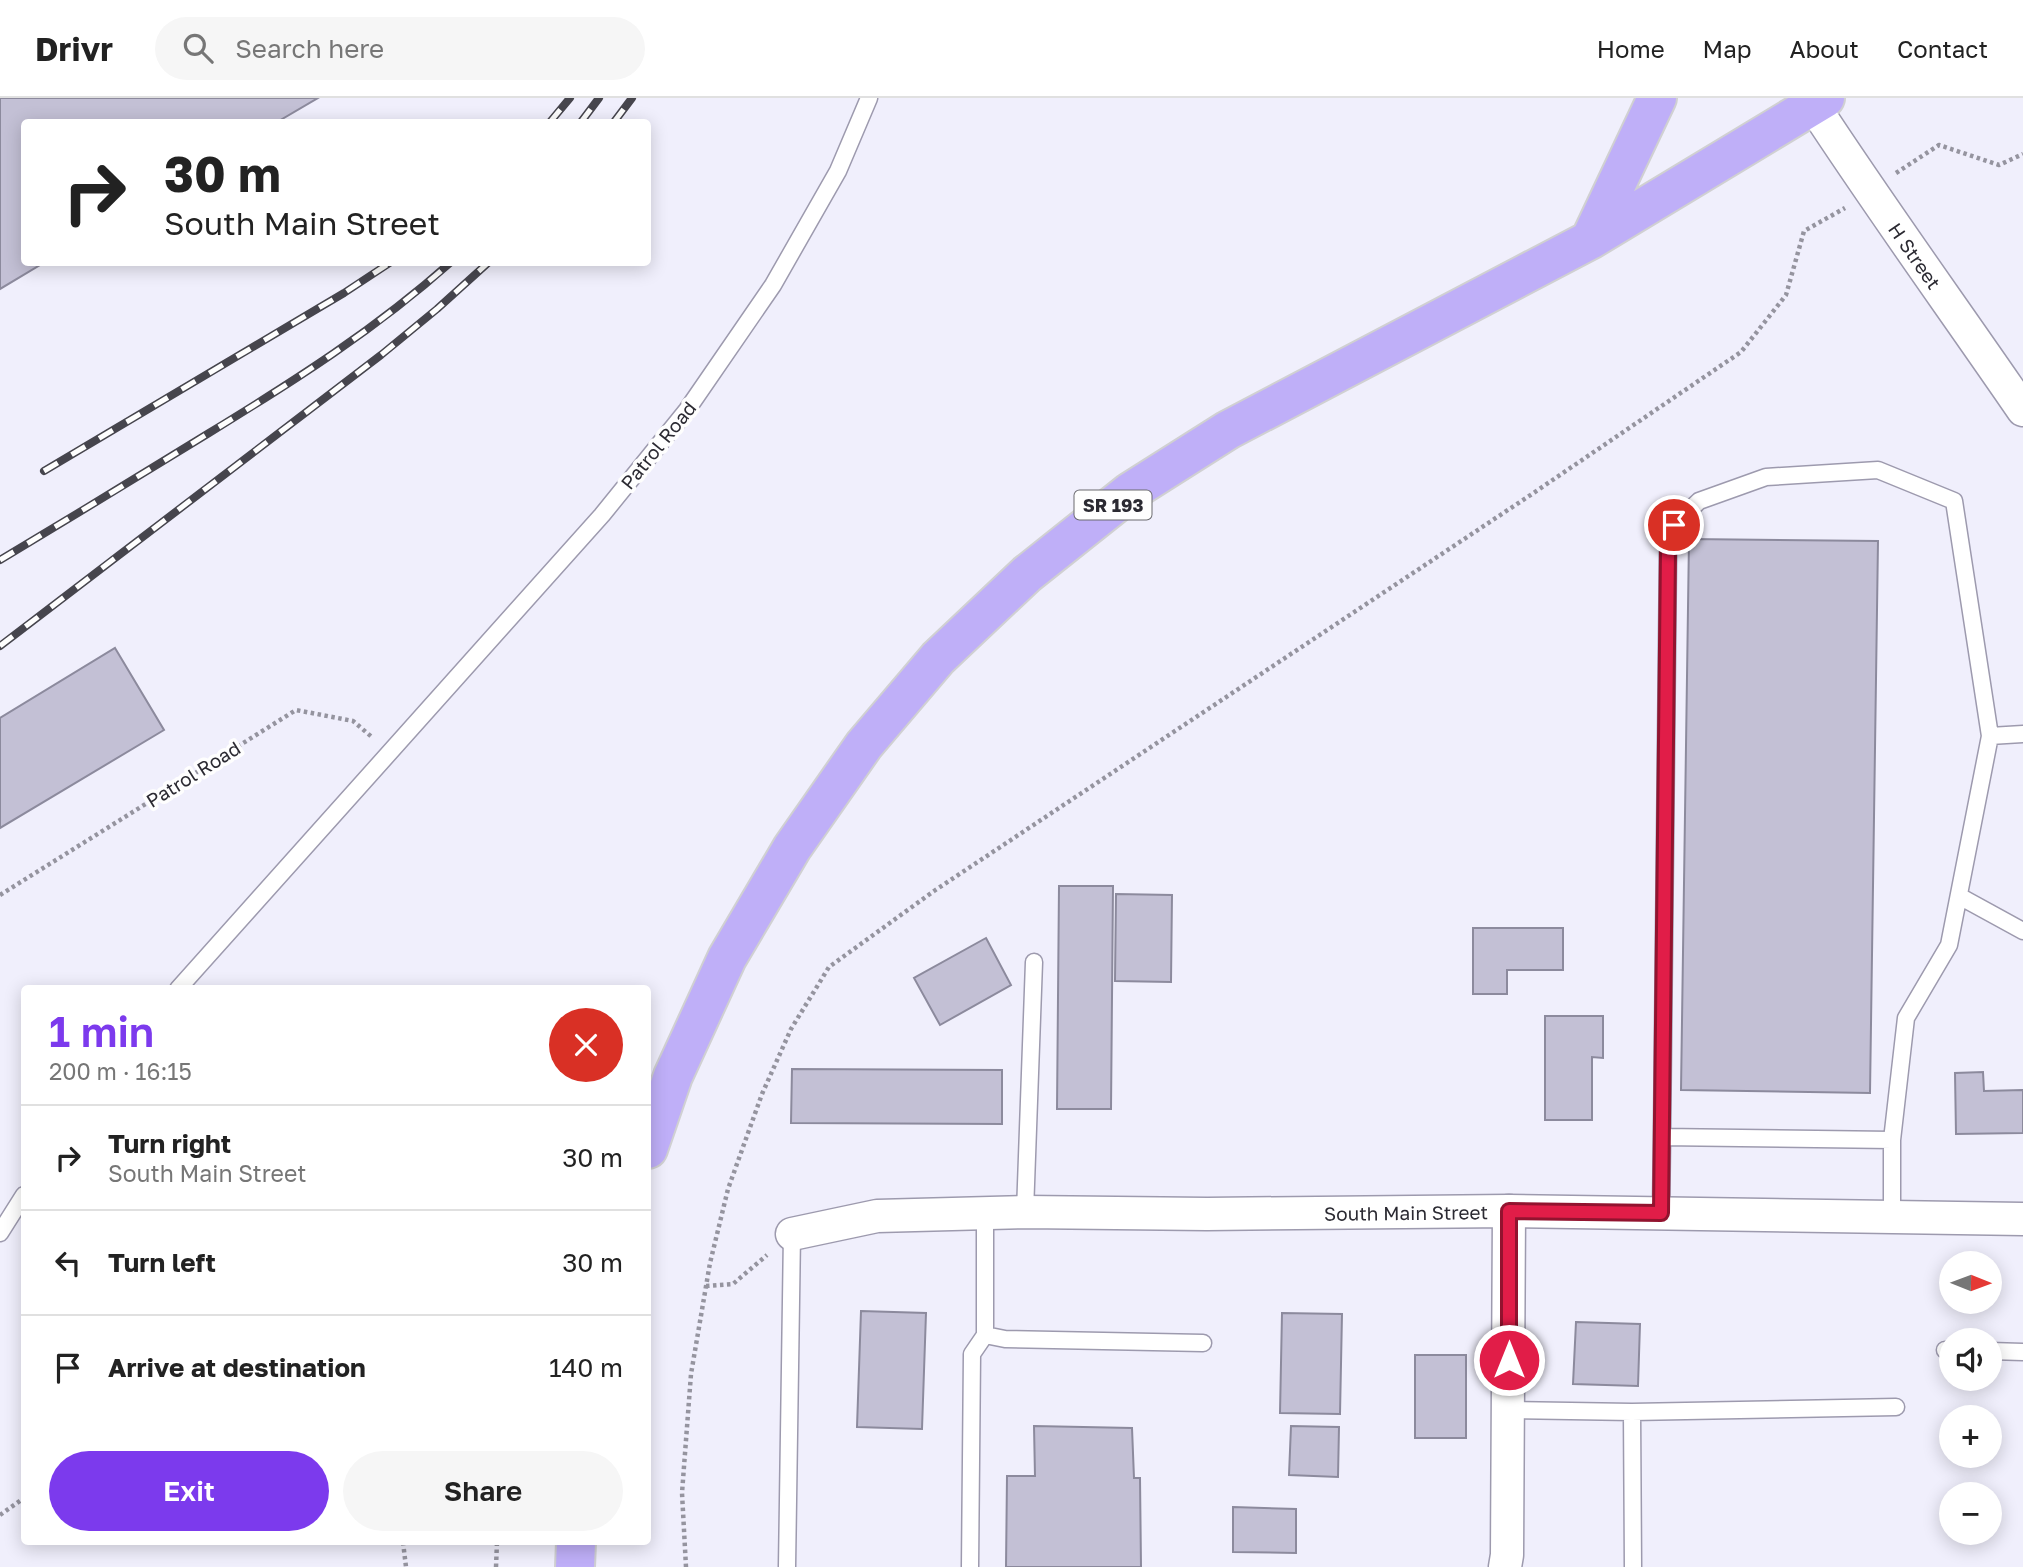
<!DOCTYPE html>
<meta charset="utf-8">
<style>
:root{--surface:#fff;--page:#f6f6f6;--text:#222;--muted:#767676;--line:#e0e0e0;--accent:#7c3aed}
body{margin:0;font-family:"Golos Text",sans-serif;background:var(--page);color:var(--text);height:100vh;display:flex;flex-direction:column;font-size:26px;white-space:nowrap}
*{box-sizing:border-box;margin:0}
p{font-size:23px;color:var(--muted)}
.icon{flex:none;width:38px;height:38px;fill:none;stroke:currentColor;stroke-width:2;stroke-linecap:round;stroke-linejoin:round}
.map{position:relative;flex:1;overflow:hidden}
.sheet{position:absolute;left:21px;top:887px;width:630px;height:560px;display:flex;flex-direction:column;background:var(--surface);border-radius:7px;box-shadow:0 4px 18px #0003}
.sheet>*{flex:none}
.hud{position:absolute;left:21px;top:21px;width:630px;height:147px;border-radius:7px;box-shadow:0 4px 18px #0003;background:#fff;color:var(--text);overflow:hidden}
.needle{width:46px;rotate:91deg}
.tools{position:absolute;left:1939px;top:1153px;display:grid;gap:14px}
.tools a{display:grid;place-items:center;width:63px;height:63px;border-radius:50%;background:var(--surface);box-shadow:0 4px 18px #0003;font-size:35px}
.pin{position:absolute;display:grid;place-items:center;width:60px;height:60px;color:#fff;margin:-30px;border:4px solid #fff;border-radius:50%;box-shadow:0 2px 7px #0007}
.me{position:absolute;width:77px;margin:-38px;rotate:0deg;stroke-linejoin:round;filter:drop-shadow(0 0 5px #0008)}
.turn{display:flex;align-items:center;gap:24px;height:147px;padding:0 28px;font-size:32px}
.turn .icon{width:91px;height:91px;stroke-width:2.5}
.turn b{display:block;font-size:49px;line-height:60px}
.round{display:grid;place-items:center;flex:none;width:74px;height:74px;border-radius:37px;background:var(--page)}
.head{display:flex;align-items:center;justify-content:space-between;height:119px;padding:0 28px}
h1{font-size:42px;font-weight:600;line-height:52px;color:var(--accent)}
.action{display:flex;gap:14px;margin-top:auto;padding:14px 28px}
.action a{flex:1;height:80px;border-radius:42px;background:var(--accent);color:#fff;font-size:28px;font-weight:600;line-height:80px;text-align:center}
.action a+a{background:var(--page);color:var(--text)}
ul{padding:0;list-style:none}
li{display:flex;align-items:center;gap:21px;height:105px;padding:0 28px;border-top:2px solid var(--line)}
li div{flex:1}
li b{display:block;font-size:26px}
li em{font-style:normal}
header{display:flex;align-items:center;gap:42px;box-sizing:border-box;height:98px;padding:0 35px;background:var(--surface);border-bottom:2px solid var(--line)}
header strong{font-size:33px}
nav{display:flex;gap:38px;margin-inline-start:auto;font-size:24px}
.search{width:490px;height:63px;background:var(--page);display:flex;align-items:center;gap:18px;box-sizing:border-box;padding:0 24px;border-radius:38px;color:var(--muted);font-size:26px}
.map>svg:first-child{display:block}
.building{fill:#c3c0d5;stroke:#8c8a9d;stroke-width:2}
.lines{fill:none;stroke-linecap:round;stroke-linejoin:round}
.lane-casing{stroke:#9d9aae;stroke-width:19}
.street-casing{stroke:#9d9aae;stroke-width:35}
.primary-casing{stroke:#d0d0d2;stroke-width:42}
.path{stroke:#95949f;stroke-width:4.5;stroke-dasharray:3.5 3.5;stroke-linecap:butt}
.lane{stroke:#fff;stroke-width:16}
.street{stroke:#fff;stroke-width:32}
.primary{stroke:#bfaff8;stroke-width:38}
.rail-casing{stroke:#46454d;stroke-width:8}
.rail{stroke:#fefefe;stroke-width:5;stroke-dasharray:16;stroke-linecap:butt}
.route-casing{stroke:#92132f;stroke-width:18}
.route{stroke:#e11d48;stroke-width:12}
.labels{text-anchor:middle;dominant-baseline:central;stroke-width:7;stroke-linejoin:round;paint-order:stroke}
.shield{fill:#fefefe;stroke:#6a6a6f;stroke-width:2}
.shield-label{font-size:18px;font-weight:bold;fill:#2b2a32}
.street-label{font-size:19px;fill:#2b2a32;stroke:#fefefe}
</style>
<header>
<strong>Drivr</strong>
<div class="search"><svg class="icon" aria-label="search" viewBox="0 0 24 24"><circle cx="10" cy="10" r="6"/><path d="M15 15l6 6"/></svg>Search here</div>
<nav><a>Home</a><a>Map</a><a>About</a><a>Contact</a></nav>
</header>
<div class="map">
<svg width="2023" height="1469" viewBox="0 0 2023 1469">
<rect width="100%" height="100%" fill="#f0effc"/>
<path class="building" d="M0 0H318L277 24H24V164H45L0 191Z
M1689 441 1878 443 1870 995 1681 992Z
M115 550 164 632 0 730V620Z
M1059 788H1113L1111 1011H1057Z
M1116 796 1172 797 1171 884 1115 883Z
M1473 830H1563V872H1507V896H1473Z
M986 840 1011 887 940 927 914 880Z
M1545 918H1603V960L1592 959V1022H1545Z
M792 971 1002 972V1026L791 1025Z
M1983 974 1984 993 2023 992V1035L1956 1036 1955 975Z
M861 1213 926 1215 922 1331 857 1329Z
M1282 1215 1342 1216 1340 1316 1280 1315Z
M1576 1224 1640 1226 1638 1288 1573 1286Z
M1415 1257H1466V1340H1415Z
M1034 1328 1132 1330 1134 1380H1140L1141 1469H1006L1007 1378H1035Z
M1291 1328 1339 1329 1338 1379 1289 1377Z
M1233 1409 1296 1411V1455L1233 1454Z"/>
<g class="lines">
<g class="lane-casing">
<path id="lane" d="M1990 638 2023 636
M1959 798 2023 833
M178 891 602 417 687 312 773 187 838 73 869 0
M1662 1039 1668 454 1674 427 1699 403 1766 379 1878 372 1954 403 1990 638 1949 847 1906 920 1892 1042
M1025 1114 1034 864
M1661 1115 1662 1039 1892 1042V1119
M985 1116V1237L1005 1241 1203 1245
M0 1135 24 1097
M1945 1252H1951
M1990 1253 2023 1254
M1509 1312 1632 1314 1896 1309
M1632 1314 1633 1469
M787 1469 792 1136
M970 1469 972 1256 985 1237"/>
</g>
<g class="street-casing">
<g id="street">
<path id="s1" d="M1813 7C1881 111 1953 210 2023 312"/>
<path id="s2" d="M792 1136 877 1118 1025 1114 1207 1116 1509 1113 2023 1121"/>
<path d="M1505 1469 1507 1457 1509 1113"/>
</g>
</g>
<g class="primary-casing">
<path id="primary" d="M1590 142 1657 0
M648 1051 673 978 727 860 792 750 864 647 938 560 1027 476 1130 394 1228 332 1590 142 1825 0
M575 1469 576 1444"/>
</g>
<path class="path" d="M1896 75 1939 47 1999 67 2023 56
M0 797 296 612 353 623 373 640
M706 1188 733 1186 767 1157
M0 1417 24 1400
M403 1444 406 1469
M496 1469 497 1444
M686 1469 682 1395 691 1276 710 1165 728 1091 762 996 791 931 829 869 934 793 1532 396 1741 254 1786 197 1804 133 1845 110"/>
<use href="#lane" class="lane"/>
<use href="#street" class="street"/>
<use href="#primary" class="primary"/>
<g class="rail-casing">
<path id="rail" d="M550 24 570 0
M581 24 599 0
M614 24 632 0
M44 373 344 195 391 164
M0 462C70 420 139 378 209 335 294 283 376 231 451 164
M0 548 381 257 437 211 489 164"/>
</g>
<use href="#rail" class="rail"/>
</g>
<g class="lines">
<g class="route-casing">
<path id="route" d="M1509 1262V1113L1661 1115 1668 454 1674 427"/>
</g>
<use href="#route" class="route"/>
</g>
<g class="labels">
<rect class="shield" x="1074.5" y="392.5" width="77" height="29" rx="5"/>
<g class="shield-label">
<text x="1113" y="407">SR 193</text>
</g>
<g class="street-label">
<text stroke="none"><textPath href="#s1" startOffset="182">H Street</textPath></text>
<text transform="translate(658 347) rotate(-51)">Patrol Road</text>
<text transform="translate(193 676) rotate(-32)">Patrol Road</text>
<text stroke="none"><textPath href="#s2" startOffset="616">South Main Street</textPath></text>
</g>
</g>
</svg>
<div class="tools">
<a><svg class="needle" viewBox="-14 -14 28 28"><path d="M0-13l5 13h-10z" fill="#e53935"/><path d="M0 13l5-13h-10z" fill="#767676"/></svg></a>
<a><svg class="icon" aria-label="sound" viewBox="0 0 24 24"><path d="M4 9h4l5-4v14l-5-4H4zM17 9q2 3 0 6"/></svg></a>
<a>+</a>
<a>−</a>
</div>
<div class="pin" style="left:1674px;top:427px;background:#d93025"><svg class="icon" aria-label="arrive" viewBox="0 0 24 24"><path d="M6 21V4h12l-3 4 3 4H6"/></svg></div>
<svg class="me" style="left:1509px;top:1262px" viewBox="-20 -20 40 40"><circle r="17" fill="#e11d48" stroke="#fff" stroke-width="3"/><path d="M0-11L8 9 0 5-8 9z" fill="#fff"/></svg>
<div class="hud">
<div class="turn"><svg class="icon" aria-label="right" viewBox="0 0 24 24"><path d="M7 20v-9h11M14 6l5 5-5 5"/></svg><div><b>30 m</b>South Main Street</div></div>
</div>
<section class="sheet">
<div class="head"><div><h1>1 min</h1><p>200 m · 16:15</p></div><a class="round" style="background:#d93025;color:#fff"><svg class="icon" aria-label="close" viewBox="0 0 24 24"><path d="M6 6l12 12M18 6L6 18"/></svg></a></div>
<ul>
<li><svg class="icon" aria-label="right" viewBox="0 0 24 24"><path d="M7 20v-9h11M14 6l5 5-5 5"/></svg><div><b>Turn right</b><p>South Main Street</p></div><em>30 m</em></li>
<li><svg class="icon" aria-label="left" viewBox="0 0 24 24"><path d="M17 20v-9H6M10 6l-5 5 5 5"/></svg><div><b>Turn left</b></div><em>30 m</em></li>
<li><svg class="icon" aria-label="arrive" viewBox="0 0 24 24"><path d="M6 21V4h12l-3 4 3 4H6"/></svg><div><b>Arrive at destination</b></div><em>140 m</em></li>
</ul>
<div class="action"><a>Exit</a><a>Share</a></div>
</section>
</div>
